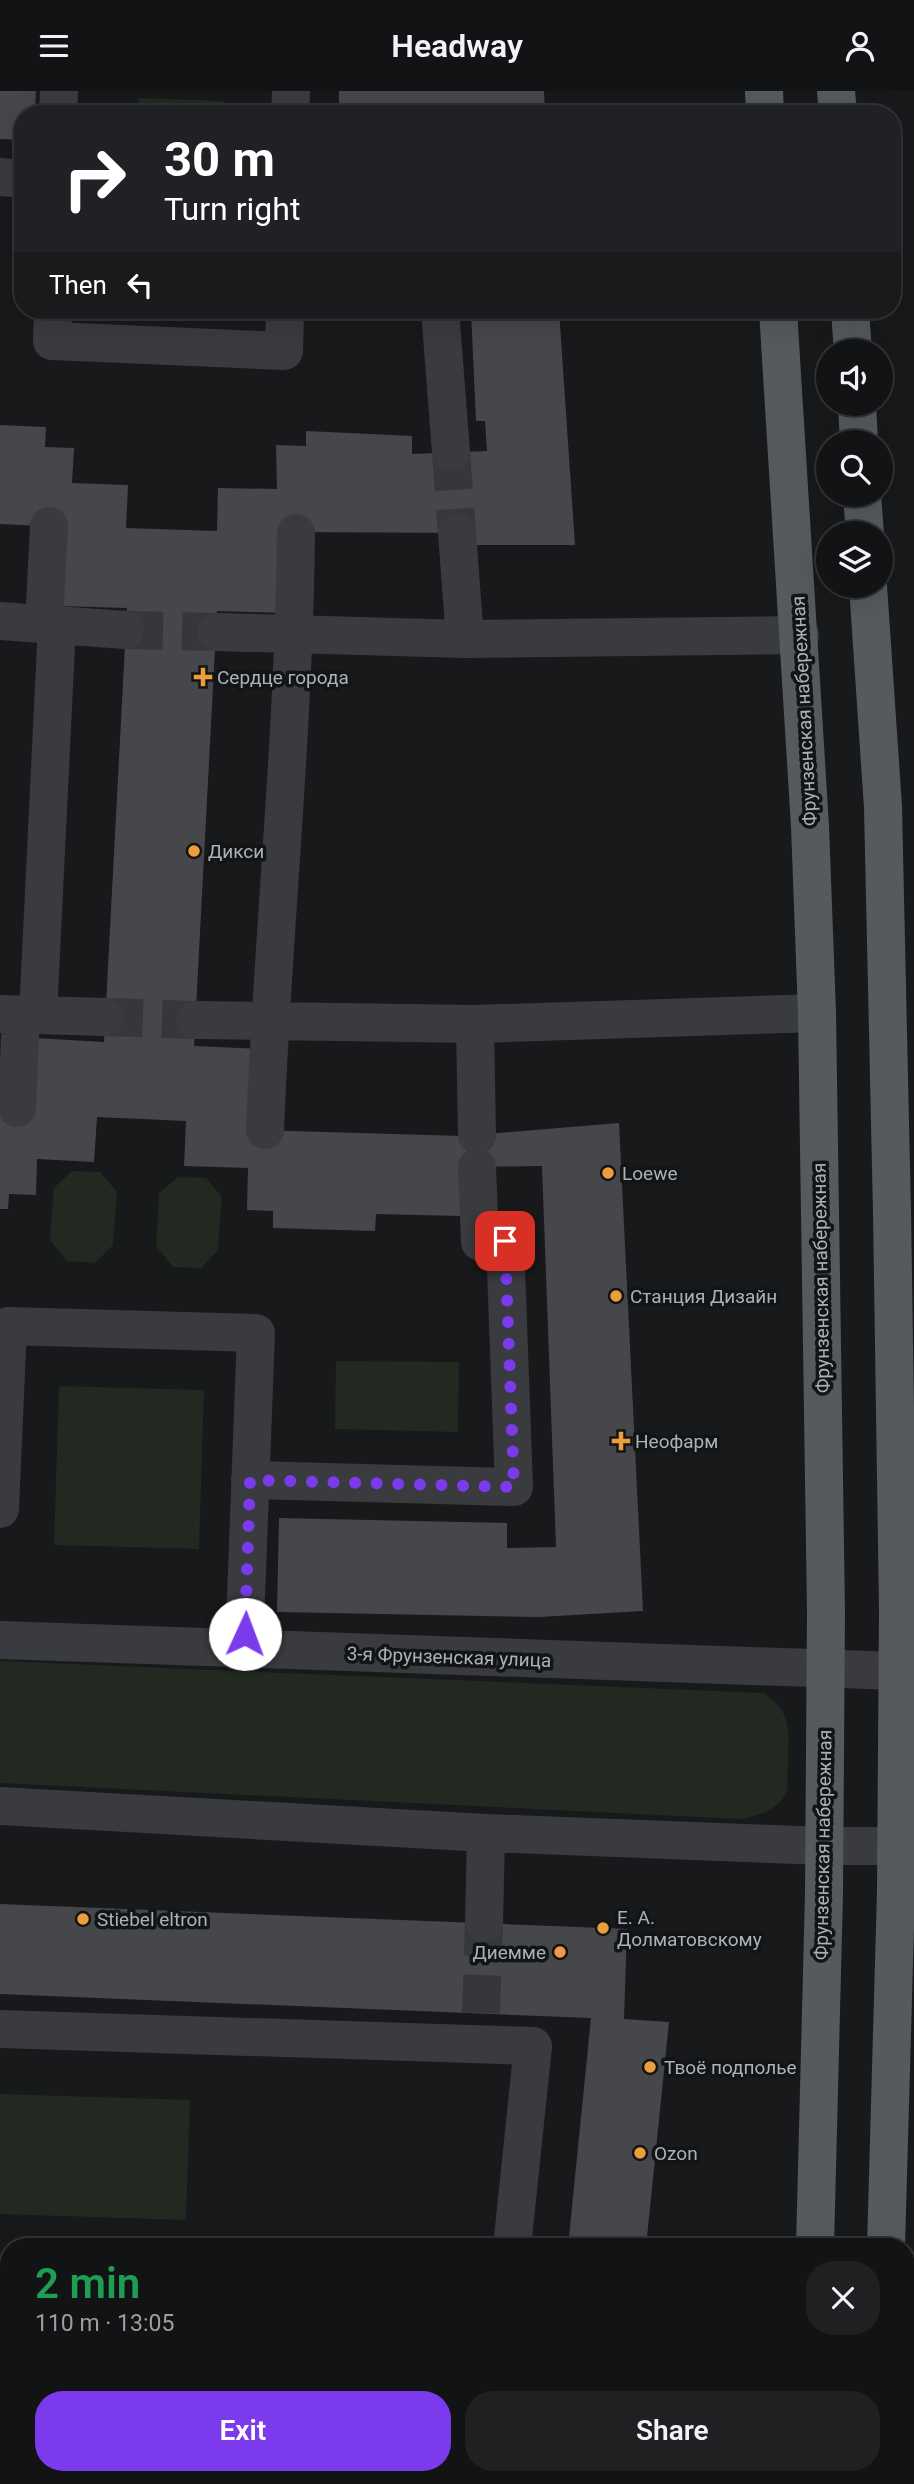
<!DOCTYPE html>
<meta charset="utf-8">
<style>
:root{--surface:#121314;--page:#1f2022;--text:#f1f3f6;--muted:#9c9ea0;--line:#313234;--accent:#7c3aed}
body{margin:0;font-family:Roboto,sans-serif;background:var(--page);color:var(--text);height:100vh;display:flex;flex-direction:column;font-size:26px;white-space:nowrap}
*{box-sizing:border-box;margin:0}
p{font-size:23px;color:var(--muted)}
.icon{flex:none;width:38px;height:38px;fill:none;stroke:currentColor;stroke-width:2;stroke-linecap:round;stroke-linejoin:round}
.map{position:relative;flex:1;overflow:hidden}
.sheet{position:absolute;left:0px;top:2147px;width:915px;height:247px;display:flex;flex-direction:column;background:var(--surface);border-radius:28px 28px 0 0;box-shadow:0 7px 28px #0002,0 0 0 2px var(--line)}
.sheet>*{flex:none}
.banner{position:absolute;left:14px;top:14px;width:887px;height:214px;border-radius:28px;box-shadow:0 7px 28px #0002,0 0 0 2px var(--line);background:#202124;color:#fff;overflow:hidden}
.fabs{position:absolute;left:816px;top:248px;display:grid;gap:14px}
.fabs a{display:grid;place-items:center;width:77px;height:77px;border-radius:50%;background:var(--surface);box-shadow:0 7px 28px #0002,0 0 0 2px var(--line);font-size:35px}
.pin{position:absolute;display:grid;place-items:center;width:60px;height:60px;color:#fff;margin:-30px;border-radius:14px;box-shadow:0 4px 10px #0006}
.me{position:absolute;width:77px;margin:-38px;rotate:2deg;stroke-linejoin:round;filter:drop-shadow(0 0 5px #0008)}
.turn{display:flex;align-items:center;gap:24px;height:147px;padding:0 35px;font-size:32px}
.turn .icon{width:91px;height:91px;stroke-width:2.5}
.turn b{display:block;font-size:49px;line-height:60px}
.then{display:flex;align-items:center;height:66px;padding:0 35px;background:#0003;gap:14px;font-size:26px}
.round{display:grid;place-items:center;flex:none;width:74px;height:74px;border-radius:28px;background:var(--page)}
.headline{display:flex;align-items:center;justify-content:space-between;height:119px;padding:0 35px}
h1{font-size:42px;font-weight:600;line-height:52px;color:#1e9e55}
.button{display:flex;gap:14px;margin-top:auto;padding:14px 35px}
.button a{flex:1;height:80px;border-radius:28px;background:var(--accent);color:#fff;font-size:28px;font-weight:600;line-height:80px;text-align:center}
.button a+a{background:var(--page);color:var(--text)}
header{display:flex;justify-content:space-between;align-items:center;height:91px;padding:0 35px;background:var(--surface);font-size:32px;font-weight:600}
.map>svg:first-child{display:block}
.green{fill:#212921}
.building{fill:#45474b}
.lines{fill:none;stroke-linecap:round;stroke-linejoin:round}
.minor-tunnel{stroke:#35373b;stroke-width:38;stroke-dasharray:38 19;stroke-linecap:butt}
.minor{stroke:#3a3b3f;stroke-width:38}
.major{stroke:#56595e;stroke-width:38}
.route{stroke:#7c3aed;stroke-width:12;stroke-dasharray:0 21.6}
.poi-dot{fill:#ec9e3f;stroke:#131416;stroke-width:2.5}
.labels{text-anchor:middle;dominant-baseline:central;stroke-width:7;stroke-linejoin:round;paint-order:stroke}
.poi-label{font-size:19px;fill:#abb1ba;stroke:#131416;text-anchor:start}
.street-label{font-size:19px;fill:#abb1ba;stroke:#131416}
</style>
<header><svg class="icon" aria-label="menu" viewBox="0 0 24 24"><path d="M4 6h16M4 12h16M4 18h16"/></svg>Headway<svg class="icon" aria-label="person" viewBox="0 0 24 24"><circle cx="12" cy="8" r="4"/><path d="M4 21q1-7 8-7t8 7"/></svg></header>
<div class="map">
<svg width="914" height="2393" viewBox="0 0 914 2393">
<rect width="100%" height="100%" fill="#18191b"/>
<path class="green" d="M139 7 224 10V23H139Z
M72 1080 100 1081 117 1101 113 1154 95 1172 67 1170 50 1149 54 1097Z
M178 1086 206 1087 222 1106 218 1159 201 1177 173 1176 156 1155 159 1102Z
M336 1270 459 1271 458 1341 335 1338Z
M59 1295 204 1299 199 1458 54 1454Z
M0 1570 764 1602C794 1623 788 1641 788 1675 787 1683 789 1695 786 1702 777 1720 758 1725 740 1728L0 1692Z
M0 2003 190 2009 186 2129 0 2123Z
M914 2226V2393H905Z"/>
<path class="building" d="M0 0H36L35 23H23V49L0 48Z
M339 0H544L545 23H339Z
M480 219H559L575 454H474V442L287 441 284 522 217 520 194 955 260 958 256 1039 463 1045 619 1032 643 1520 539 1526 277 1521 279 1427 507 1432V1457L556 1456 542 1075 461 1076 460 1125 376 1123 375 1140 273 1137V1120L247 1119 248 1077 184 1075 186 1030 97 1026 94 1071 37 1068 36 1104 9 1103 8 1118H0V1016L35 947 104 951 127 517 59 515 62 436 0 433V334L46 336 45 356 74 357 72 392 128 394 126 437 217 440 218 397 277 398 276 354 306 355V340L412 345V363L487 360 485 330H476L471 221Z
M0 1813 627 1838 624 1928 669 1931 646 2156H568L591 1927 0 1903Z
M546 2385H624L623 2393H545Z"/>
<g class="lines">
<path class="minor-tunnel" d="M451 361 457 442
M125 539 216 541
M105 926 195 929
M481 1922 484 1832"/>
<path class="minor" d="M58 23 59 0
M290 23 291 0
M0 86 23 88
M53 219 52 250 284 260 285 219
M440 219 451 361
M457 442 465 548
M0 530 125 539
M44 533 49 435
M216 541 465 548 800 544
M0 923 105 926
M38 924 57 534
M195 929 475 933 817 922
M475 933 477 1044
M17 1017 21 924
M265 1039C273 840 294 641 296 442
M250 1389 514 1396 505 1150 480 1151 477 1076
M0 1418 8 1235 256 1242 244 1559
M0 1549 897 1580
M0 1715 486 1742 824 1755H896
M484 1832 486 1742
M0 1938 533 1955 512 2156
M488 2393 489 2385"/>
<path class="major" d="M764 0 765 23
M836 0 838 23
M778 219 810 735 817 922 826 1521 824 1802 815 2156
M850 219 853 261
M857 313 859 352
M862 404 865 443
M868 495 883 716 892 1121 898 1519 896 1800 886 2156
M803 2393 804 2385
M873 2393V2385"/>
</g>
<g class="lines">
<path class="route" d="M245 1543 250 1389 514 1396 505 1150"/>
</g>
<g class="poi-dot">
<path d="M199.5 575.5h7v7h7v7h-7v7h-7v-7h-7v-7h7z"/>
<circle cx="194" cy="760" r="7"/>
<circle cx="608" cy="1082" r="7"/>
<circle cx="616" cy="1205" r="7"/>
<path d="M617.5 1339.5h7v7h7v7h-7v7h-7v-7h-7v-7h7z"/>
<circle cx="83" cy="1828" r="7"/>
<circle cx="603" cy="1837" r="7"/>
<circle cx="560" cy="1861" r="7"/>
<circle cx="650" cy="1976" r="7"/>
<circle cx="640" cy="2062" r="7"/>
</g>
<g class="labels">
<g class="poi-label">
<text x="217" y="586">Сердце города</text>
<text x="208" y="760">Дикси</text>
<text x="622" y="1082">Loewe</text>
<text x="630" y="1205">Станция Дизайн</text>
<text x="635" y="1350">Неофарм</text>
<text x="617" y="1826">Е. А.<tspan x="617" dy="22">Долматовскому</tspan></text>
<text x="97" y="1828">Stiebel eltron</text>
<text x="546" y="1861" text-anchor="end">Диемме</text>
<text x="664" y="1976">Твоё подполье</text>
<text x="654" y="2062">Ozon</text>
</g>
<g class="street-label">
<text transform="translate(804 620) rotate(-93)">Фрунзенская набережная</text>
<text transform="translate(821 1187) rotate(-91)">Фрунзенская набережная</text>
<text transform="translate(449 1566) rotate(2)">3-я Фрунзенская улица</text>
<text transform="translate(823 1754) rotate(-89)">Фрунзенская набережная</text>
</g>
</g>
</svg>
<div class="fabs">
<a><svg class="icon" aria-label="sound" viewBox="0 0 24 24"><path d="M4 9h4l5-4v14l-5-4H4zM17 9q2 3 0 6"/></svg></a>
<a><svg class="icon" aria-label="search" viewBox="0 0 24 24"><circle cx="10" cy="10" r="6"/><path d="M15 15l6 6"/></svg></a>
<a><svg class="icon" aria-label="layers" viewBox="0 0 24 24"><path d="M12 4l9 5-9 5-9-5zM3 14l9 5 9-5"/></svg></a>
</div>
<div class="pin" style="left:505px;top:1150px;background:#d93025"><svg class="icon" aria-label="arrive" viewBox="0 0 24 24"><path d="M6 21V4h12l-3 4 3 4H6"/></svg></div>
<svg class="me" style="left:245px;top:1543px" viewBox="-20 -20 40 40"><circle r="19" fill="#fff"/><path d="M0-13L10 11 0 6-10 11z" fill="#7c3aed"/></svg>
<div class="banner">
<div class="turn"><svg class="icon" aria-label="right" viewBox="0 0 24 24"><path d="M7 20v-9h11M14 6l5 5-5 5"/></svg><div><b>30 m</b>Turn right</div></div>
<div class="then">Then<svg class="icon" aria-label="left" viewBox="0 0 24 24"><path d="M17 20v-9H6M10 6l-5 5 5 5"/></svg></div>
</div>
<section class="sheet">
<div class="headline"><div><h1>2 min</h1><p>110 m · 13:05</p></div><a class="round"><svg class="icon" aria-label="close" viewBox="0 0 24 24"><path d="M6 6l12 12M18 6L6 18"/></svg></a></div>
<div class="button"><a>Exit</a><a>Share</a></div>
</section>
</div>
